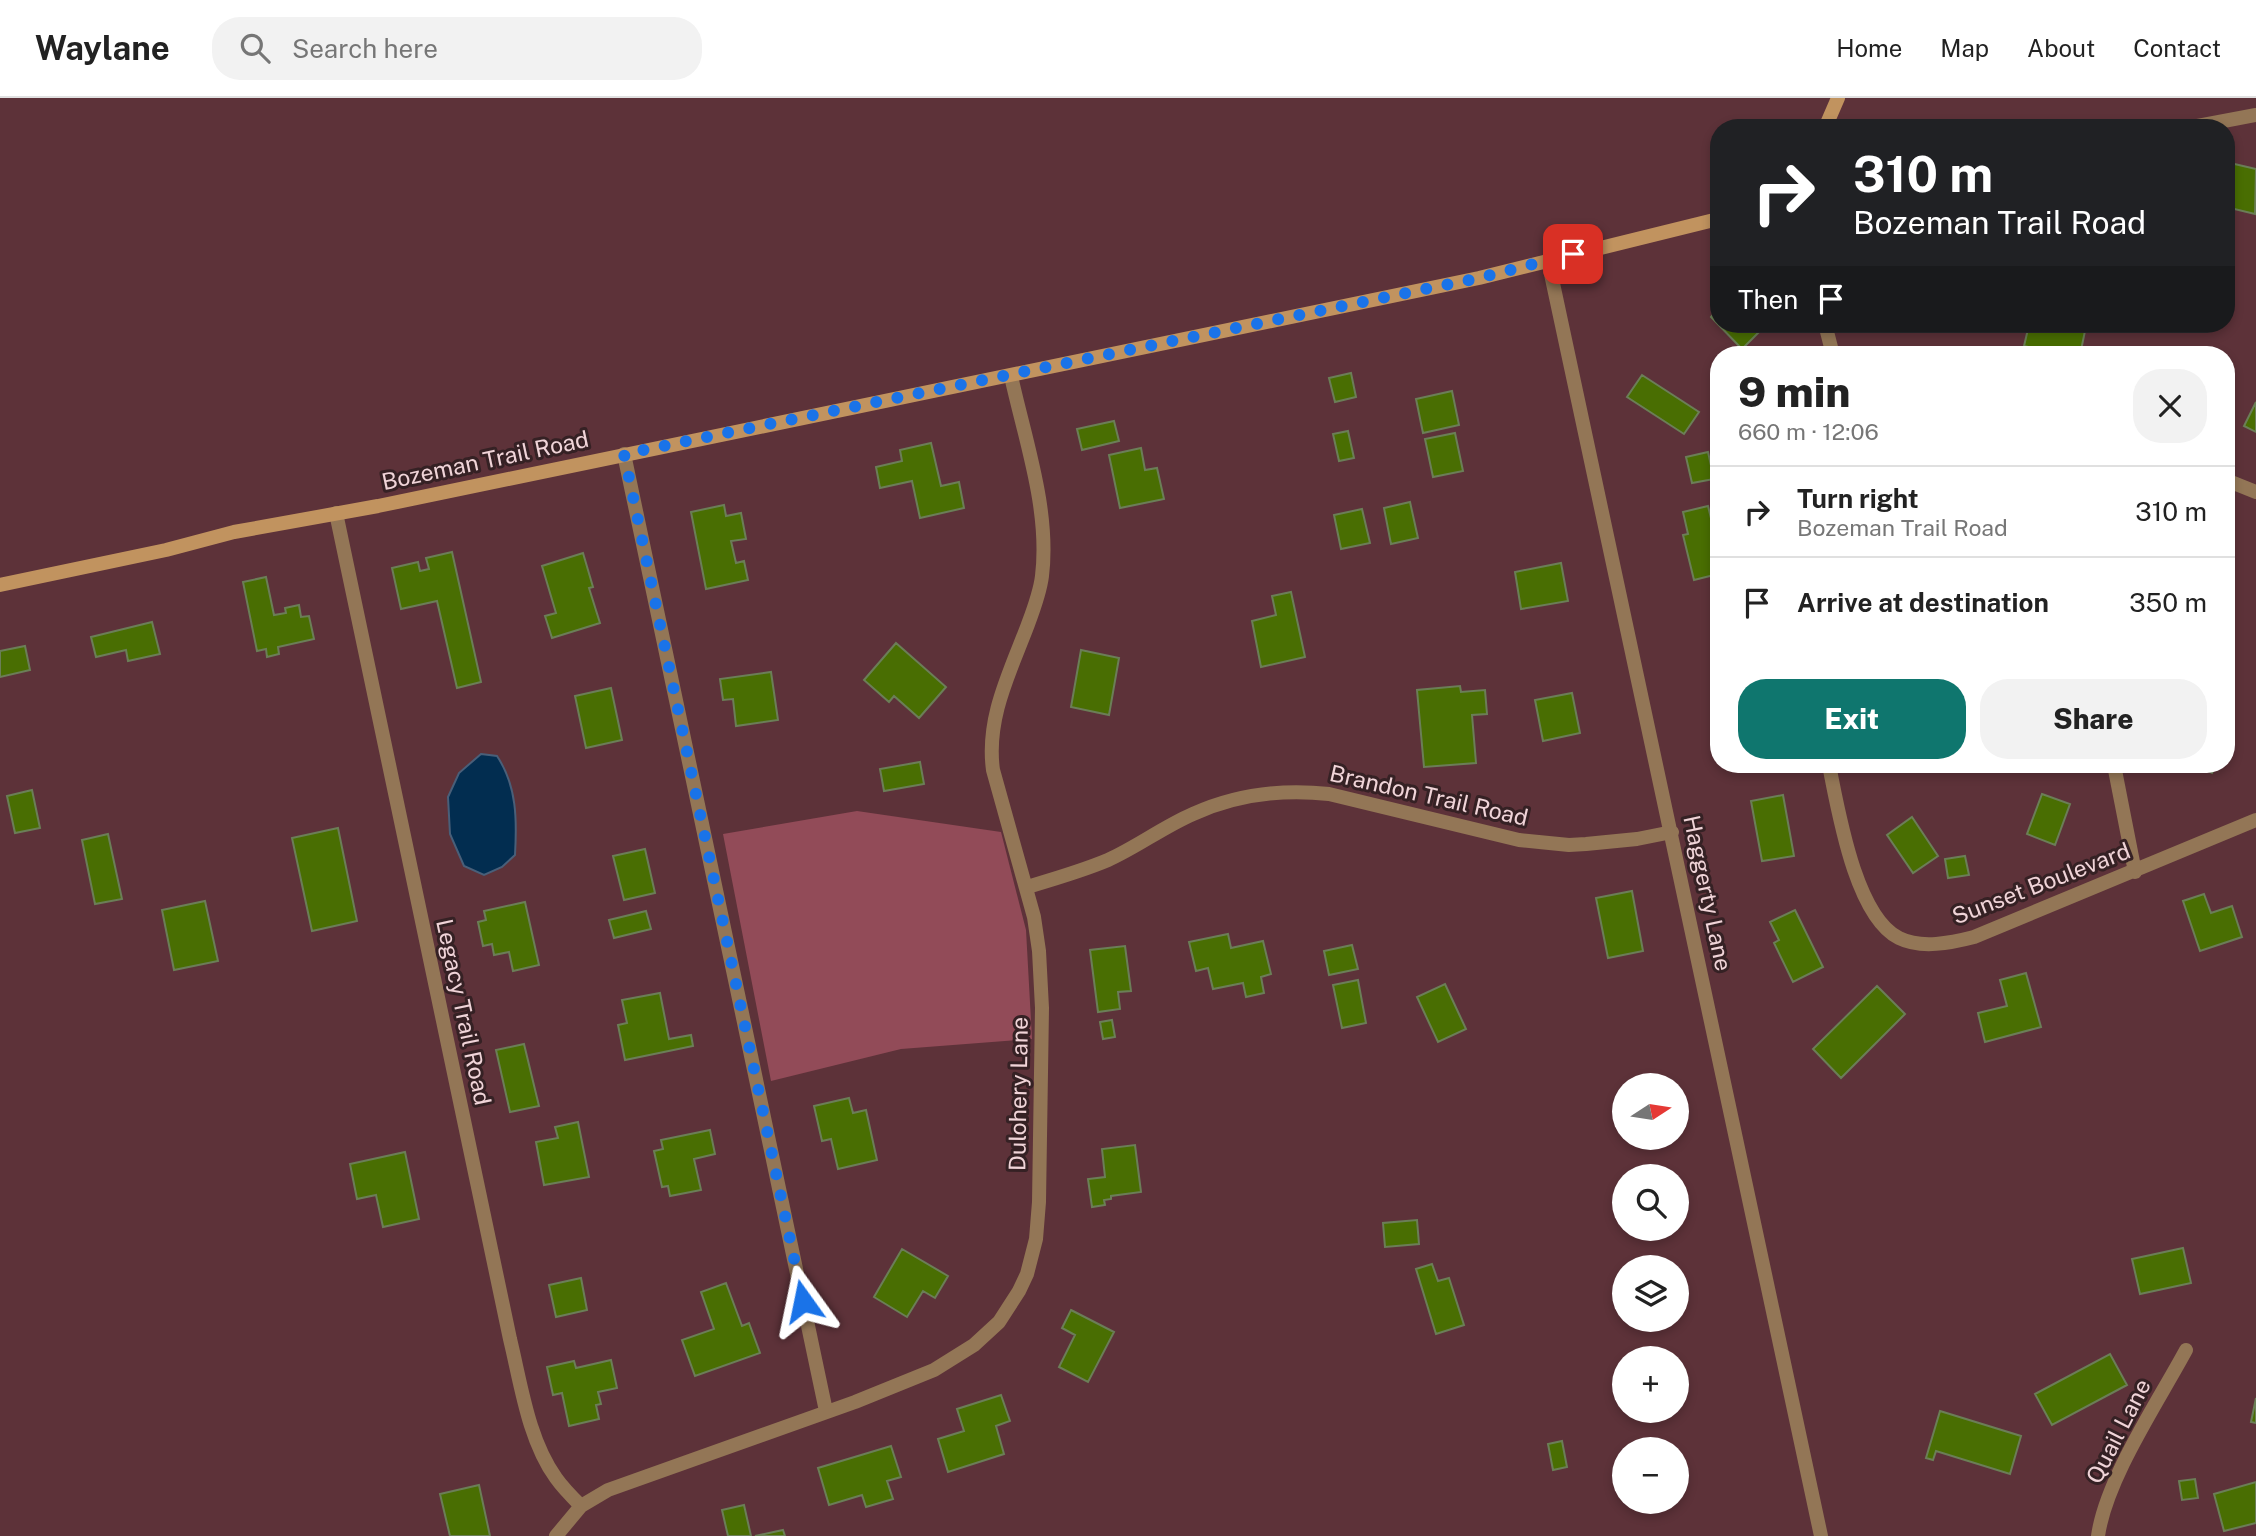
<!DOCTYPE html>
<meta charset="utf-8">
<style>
:root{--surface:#fff;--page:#f2f2f2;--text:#222;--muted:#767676;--line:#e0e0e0;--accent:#0f766e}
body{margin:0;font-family:"Public Sans",sans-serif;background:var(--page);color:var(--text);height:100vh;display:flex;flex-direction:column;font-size:26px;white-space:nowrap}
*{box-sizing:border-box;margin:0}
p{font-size:23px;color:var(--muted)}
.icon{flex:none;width:38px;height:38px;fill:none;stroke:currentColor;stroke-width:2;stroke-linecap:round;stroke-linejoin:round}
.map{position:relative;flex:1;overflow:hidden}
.sheet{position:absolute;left:1710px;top:248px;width:525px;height:427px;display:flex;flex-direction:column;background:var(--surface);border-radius:28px;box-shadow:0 4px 10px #0003}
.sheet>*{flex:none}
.guide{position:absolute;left:1710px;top:21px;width:525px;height:214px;border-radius:28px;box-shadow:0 4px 10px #0003;background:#202124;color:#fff;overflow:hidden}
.needle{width:46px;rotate:78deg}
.tools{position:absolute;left:1612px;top:975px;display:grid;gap:14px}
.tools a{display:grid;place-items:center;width:77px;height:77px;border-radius:50%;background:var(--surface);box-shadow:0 4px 10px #0003;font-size:35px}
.pin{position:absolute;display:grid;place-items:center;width:60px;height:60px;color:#fff;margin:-30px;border-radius:14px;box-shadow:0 4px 10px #0006}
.me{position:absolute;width:77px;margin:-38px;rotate:348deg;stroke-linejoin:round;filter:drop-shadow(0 0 5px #0008)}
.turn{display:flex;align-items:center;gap:24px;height:147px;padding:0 28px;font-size:32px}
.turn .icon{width:91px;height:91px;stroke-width:2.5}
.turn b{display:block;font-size:49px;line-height:60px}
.then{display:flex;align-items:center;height:66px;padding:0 28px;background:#0003;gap:14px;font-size:26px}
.round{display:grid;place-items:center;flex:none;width:74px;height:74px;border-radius:28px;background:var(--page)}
.overview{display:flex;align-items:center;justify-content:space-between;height:119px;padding:0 28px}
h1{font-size:42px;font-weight:800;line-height:52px}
.action{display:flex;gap:14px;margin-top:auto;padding:14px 28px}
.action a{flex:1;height:80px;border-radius:28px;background:var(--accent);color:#fff;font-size:28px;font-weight:800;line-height:80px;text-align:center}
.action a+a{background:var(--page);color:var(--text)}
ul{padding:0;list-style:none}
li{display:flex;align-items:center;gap:21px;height:91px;padding:0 28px;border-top:2px solid var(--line)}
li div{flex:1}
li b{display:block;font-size:26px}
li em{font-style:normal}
header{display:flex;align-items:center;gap:42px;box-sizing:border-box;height:98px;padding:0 35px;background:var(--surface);border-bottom:2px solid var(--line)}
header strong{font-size:33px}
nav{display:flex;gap:38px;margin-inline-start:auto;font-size:24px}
.search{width:490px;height:63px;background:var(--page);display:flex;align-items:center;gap:18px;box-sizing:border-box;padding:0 24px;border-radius:28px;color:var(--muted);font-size:26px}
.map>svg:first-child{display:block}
.green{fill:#924b58}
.water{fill:#022d50;stroke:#495f79;stroke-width:2}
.building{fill:#496e02;stroke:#6b7e57;stroke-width:2}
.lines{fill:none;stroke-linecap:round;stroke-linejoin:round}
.street{stroke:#937656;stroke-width:14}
.secondary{stroke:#c1935f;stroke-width:14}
.route{stroke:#1a73e8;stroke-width:12;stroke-dasharray:0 21.6}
.labels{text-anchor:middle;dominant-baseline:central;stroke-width:6;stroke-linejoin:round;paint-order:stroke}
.street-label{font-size:23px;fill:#f0d4d8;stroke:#352124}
</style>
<header>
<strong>Waylane</strong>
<div class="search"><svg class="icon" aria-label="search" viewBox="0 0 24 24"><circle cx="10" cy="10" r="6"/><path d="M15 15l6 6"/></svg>Search here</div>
<nav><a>Home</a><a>Map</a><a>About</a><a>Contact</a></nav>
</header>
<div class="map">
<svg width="2256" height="1438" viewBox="0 0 2256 1438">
<rect width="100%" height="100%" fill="#5d3239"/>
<path class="green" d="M857 713 1001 734 1026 832 1032 941 901 951 771 983 723 736Z"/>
<path class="water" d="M481 656 497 658C517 688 517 722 515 757L502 769 484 777 464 768 450 736 448 699 459 675Z"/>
<path class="building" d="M2226 64 2256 71 2255 116 2226 109Z
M1718 211V226H1758L1763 230 1742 251 1711 219Z
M2042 226H2053L2085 233 2080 257H2062L2024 248 2029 227 2042 229Z
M1351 275 1356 299 1335 304 1329 280Z
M1642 277 1699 314 1684 336 1627 299Z
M1452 293 1459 327 1423 335 1416 301Z
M2256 304V334L2244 328Z
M1114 323 1119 343 1082 352 1077 331Z
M1348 333 1354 360 1339 363 1333 336Z
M1455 335 1463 373 1433 379 1425 341Z
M931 345 941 388 959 384 964 410 920 420 912 383 880 390 876 369 902 363 900 352Z
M1141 350 1145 372 1157 370 1164 401 1120 410 1109 357Z
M1708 354 1714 381 1692 385 1686 359Z
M1410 404 1418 440 1391 446 1384 410Z
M724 407 726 418 741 415 746 441 731 443 736 465 744 463 748 482 706 491 691 414Z
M1708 408 1718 449V476L1694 482 1683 437 1688 436 1683 414Z
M1362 411 1370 445 1341 451 1334 417Z
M452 454 481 584 457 590 437 503 401 511 392 470 418 464 420 473 429 471 426 460Z
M583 455 593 489 589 490 600 525 552 540 545 518 556 515 542 468Z
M1561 465 1568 503 1521 511 1515 474Z
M266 479 274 517 286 515 285 510 299 507 301 519 309 518 314 541 278 549 279 556 267 559 266 551 257 553 243 484Z
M1291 494 1305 559 1261 569 1252 523 1276 517 1272 498Z
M152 524 160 556 128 563 126 552 96 559 91 539Z
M896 545 946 589 919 620 894 598 889 604 864 582Z
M25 548 30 572 0 579V553Z
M1081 552 1119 560 1109 617 1071 609Z
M771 574 778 622 736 628 733 601 723 602 720 581Z
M1460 588 1461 594 1485 592 1487 616 1472 617 1476 665 1424 669 1417 592Z
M611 590 622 642 586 650 575 598Z
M1572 595 1580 635 1543 643 1535 602Z
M920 664 924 686 884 693 880 671Z
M2197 667H2217L2212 675Z
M32 692 40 730 15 735 7 698Z
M2042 696 2070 706 2055 747 2027 736Z
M1783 697 1794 758 1762 763 1751 703Z
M1912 719 1938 758 1913 775 1887 737Z
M338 730 357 823 312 833 292 740Z
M108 736 122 801 95 806 82 742Z
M645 751 655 795 624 802 613 758Z
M1965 758 1969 777 1948 780 1945 761Z
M1632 793 1643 853 1608 860 1596 800Z
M2204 796 2211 815 2232 808 2242 839 2200 853 2183 803Z
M205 803 218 863 174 872 162 812Z
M525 804 539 867 513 873 509 854 494 857 492 846 483 848 478 824 486 822 484 813Z
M1795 812 1823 869 1793 884 1774 845 1779 842 1770 824Z
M646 813 651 831 614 840 609 822Z
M1228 836 1231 850 1263 843 1271 876 1261 879 1264 895 1246 899 1243 885 1213 891 1208 870 1196 873 1189 844Z
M1352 847 1358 871 1329 877 1324 853Z
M1125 848 1131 893 1118 894 1120 911 1098 914 1090 852Z
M2026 875 2041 929 1985 944 1978 915 2007 908 2000 882Z
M1358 882 1366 925 1342 930 1333 887Z
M1445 886 1466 931 1438 944 1417 899Z
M1877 888 1905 916 1841 980 1813 951Z
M660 895 669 941 691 937 693 948 625 962 618 927 627 925 622 902Z
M1112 922 1115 939 1103 941 1100 924Z
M524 946 539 1008 510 1014 496 952Z
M849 1000 853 1015 866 1012 877 1062 838 1071 831 1041 822 1043 814 1008Z
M578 1024 589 1079 544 1087 536 1044 558 1040 555 1029Z
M710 1032 715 1056 694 1061 701 1092 670 1098 668 1088 662 1089 654 1053 663 1051 661 1042Z
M1135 1047 1141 1094 1111 1098V1101L1104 1102 1105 1107 1092 1109 1088 1081 1105 1079 1102 1051Z
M405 1054 419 1121 383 1129 376 1097 357 1101 350 1066Z
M1417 1122 1419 1146 1385 1149 1383 1125Z
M2183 1150 2191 1185 2140 1196 2132 1161Z
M902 1151 948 1178 935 1200 923 1193 907 1219 874 1199Z
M1432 1166 1438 1183 1449 1180 1464 1227 1436 1236 1416 1171Z
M581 1180 587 1212 556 1219 549 1187Z
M726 1185 742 1228 749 1225 760 1255 695 1278 682 1242 714 1231 701 1194Z
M1071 1212 1114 1234 1088 1284 1059 1269 1075 1237 1062 1230Z
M2110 1256 2127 1287 2052 1327 2035 1296Z
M611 1262 617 1290 598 1294 601 1306 596 1307 599 1321 569 1328 562 1295 553 1297 547 1269 574 1263 576 1270Z
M1001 1297 1010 1323 996 1328 1004 1356 948 1374 938 1341 964 1333 957 1311Z
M2256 1300V1325L2251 1324Z
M1940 1313 2021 1338 2010 1376 1936 1353 1933 1362 1926 1360Z
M1562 1343 1567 1369 1553 1372 1548 1346Z
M891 1348 901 1379 887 1383 893 1401 866 1409 862 1397 829 1407 818 1370Z
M2195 1381 2198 1400 2182 1402 2179 1383Z
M2256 1384V1425L2224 1433 2214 1396Z
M479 1387 490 1438H450L440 1396Z
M744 1407 751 1438H728L722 1412Z
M783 1432 785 1438H755Z"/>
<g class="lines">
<path class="street" d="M2187 30 2256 17
M1548 162 1821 1438
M1825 226 1833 257
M624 356 826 1313
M2226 382 2256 394
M336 415 510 1241C521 1286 528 1341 556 1380 563 1390 572 1399 581 1408
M1829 667C1838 711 1855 818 1899 840 1921 851 1951 845 1974 839L2256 722
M2114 667 2135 774
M1027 789C1054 781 1082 773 1108 762 1137 749 1163 729 1193 716 1235 697 1283 691 1329 696L1519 742 1569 747 1586 746 1637 741 1672 734
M556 1438 581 1408 608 1392 855 1304 934 1272 974 1247 999 1224 1019 1193 1027 1176 1036 1141 1039 1104 1042 910 1039 853 1034 819 993 672C986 621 1009 576 1027 529 1033 513 1040 495 1042 478 1050 412 1025 342 1011 278
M2098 1438C2106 1381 2158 1304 2186 1252"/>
<path class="secondary" d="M1825 30 1838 0
M0 487 166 452 234 434 378 408 1479 180 1718 121"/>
</g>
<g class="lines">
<path class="route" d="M803 1203 624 356 1479 180 1573 156"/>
</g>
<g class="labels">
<g class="street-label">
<text transform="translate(485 362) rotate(-12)">Bozeman Trail Road</text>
<text transform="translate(1429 697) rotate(13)">Brandon Trail Road</text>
<text transform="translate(2041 785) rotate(-21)">Sunset Boulevard</text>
<text transform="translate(1708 795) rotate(78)">Haggerty Lane</text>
<text transform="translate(464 914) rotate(78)">Legacy Trail Road</text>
<text transform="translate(1018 996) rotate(-89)">Dulohery Lane</text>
<text transform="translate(2118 1333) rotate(-63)">Quail Lane</text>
</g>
</g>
</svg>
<div class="tools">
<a><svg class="needle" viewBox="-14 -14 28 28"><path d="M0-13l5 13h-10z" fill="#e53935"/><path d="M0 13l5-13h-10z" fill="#767676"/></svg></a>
<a><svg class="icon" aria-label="search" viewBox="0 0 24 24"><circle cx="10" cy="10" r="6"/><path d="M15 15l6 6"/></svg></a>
<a><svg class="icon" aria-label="layers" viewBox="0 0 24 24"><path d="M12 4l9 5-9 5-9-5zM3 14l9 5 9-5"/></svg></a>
<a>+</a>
<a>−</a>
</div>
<div class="pin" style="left:1573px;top:156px;background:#d93025"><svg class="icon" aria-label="arrive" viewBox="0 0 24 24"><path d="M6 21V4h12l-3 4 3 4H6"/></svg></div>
<svg class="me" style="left:803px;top:1203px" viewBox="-20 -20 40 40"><path d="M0-17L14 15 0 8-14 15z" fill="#1a73e8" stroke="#fff" stroke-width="4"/></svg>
<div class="guide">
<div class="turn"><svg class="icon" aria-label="right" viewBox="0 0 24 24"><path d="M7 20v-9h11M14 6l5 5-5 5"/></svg><div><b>310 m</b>Bozeman Trail Road</div></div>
<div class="then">Then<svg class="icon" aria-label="arrive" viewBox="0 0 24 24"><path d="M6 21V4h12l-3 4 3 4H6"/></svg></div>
</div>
<section class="sheet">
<div class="overview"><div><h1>9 min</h1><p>660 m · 12:06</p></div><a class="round"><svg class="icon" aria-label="close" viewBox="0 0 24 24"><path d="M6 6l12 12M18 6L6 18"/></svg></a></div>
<ul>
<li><svg class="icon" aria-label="right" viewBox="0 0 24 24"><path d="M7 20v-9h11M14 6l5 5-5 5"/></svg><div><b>Turn right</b><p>Bozeman Trail Road</p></div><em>310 m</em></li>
<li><svg class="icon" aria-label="arrive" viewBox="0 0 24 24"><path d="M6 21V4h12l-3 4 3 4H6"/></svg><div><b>Arrive at destination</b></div><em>350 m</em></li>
</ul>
<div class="action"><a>Exit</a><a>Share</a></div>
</section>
</div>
